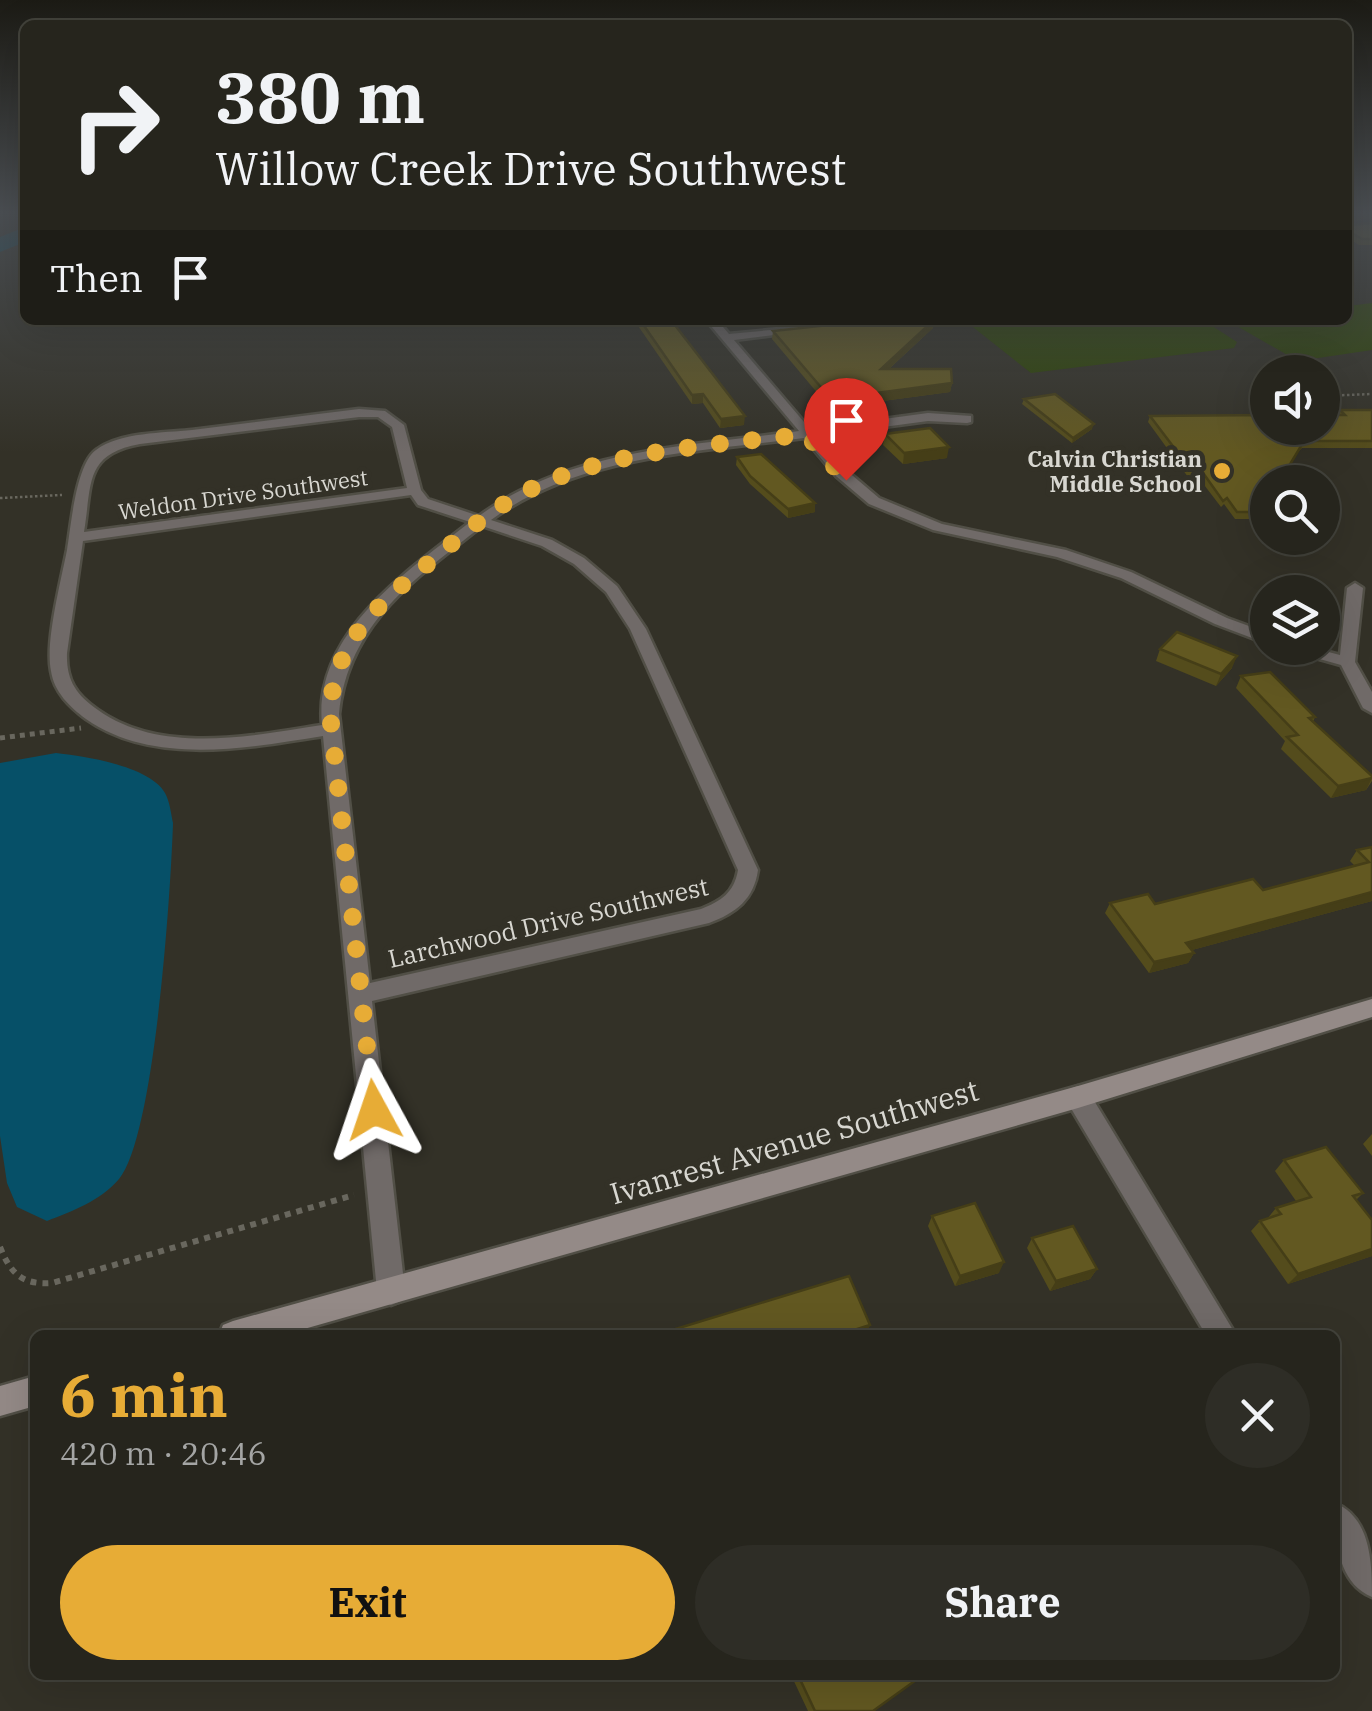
<!DOCTYPE html>
<meta charset="utf-8">
<style>
:root{--surface:#26251d;--page:#2e2d26;--text:#f1f3f6;--muted:#a4a5a4;--line:#42423b;--accent:#e7ac36}
body{margin:0;font-family:"IBM Plex Serif",serif;background:var(--page);color:var(--text);height:100vh;display:flex;flex-direction:column;font-size:38px;white-space:nowrap}
*{box-sizing:border-box;margin:0}
p{font-size:32px;color:var(--muted)}
.icon{flex:none;width:55px;height:55px;fill:none;stroke:currentColor;stroke-width:2;stroke-linecap:round;stroke-linejoin:round}
.map{position:relative;flex:1;overflow:hidden}
.side{position:absolute;left:30px;top:1330px;width:1310px;height:350px;display:flex;flex-direction:column;background:var(--surface);border-radius:15px;box-shadow:0 10px 40px #0002,0 0 0 2px var(--line)}
.side>*{flex:none}
.banner{position:absolute;left:20px;top:20px;width:1332px;height:305px;border-radius:15px;box-shadow:0 10px 40px #0002,0 0 0 2px var(--line);background:#26251d;color:var(--text);overflow:hidden}
.buttons{position:absolute;left:1250px;top:355px;display:grid;gap:20px}
.buttons a{display:grid;place-items:center;width:90px;height:90px;border-radius:50%;background:var(--surface);box-shadow:0 10px 40px #0002,0 0 0 2px var(--line);font-size:50px}
.pin{position:absolute;display:grid;place-items:center;width:85px;height:85px;color:#fff;margin:-102px -42px;border-radius:50% 50% 50% 0;rotate:-45deg;box-shadow:0 0 10px #0007}
.pin .icon{rotate:45deg}
.me{position:absolute;width:110px;margin:-55px;rotate:355deg;stroke-linejoin:round;filter:drop-shadow(0 0 8px #0008)}
.turn{display:flex;align-items:center;gap:35px;height:210px;padding:0 30px;font-size:45px}
.turn .icon{width:130px;height:130px;stroke-width:2.5}
.turn b{display:block;font-size:70px;line-height:85px}
.then{display:flex;align-items:center;height:95px;padding:0 30px;background:#0003;gap:20px;font-size:38px}
.round{display:grid;place-items:center;flex:none;width:105px;height:105px;border-radius:52px;background:var(--page)}
.overview{display:flex;align-items:center;justify-content:space-between;height:170px;padding:0 30px}
h1{font-size:60px;font-weight:700;line-height:75px;color:var(--accent)}
.cta{display:flex;gap:20px;margin-top:auto;padding:20px 30px}
.cta a{flex:1;height:115px;border-radius:60px;background:var(--accent);color:#111;font-size:40px;font-weight:700;line-height:115px;text-align:center}
.cta a+a{background:var(--page);color:var(--text)}
.map>svg:first-child{display:block}
.green{fill:#2e4407}
.water{fill:#065068}
.lines{fill:none;stroke-linecap:round;stroke-linejoin:round}
.river{fill:#065068;fill-rule:evenodd}
.street-casing{stroke:#514f46;stroke-width:5}
.secondary-casing{stroke:#514f46;stroke-width:5}
.path-far2{stroke:#69675e;stroke-width:2.5;stroke-dasharray:2.5 2.5;stroke-linecap:butt}
.path-far1{stroke:#69675e;stroke-width:5;stroke-dasharray:5 5;stroke-linecap:butt}
.path{stroke:#69675e;stroke-width:6;stroke-dasharray:6 6;stroke-linecap:butt}
.street{fill:#706a68;fill-rule:evenodd}
.secondary{fill:#948a87;fill-rule:evenodd}
.wall{fill:#544c1c}
.shaded-wall{fill:#453e17}
.building{fill:#625821;stroke:#453e17;stroke-width:2.5}
.route{stroke:#e7ac36;stroke-width:18;stroke-dasharray:0 32.4}
.poi-dot{fill:#e7ac36;stroke:#333127;stroke-width:4}
.labels{text-anchor:middle;dominant-baseline:central;stroke-width:10;stroke-linejoin:round;paint-order:stroke}
.far-poi-label{font-size:22px;font-weight:bold;fill:#d8d7d1;stroke:#333127;text-anchor:end}
.far-street-label{font-size:22px;fill:#d8d7d1;stroke:#333127}
.street-label{font-size:25px;fill:#d8d7d1;stroke:#333127}
.near-street-label{font-size:30px;fill:#d8d7d1;stroke:#333127}
</style>
<div class="map">
<svg width="1372" height="1711" viewBox="0 0 1372 1711">
<rect width="100%" height="100%" fill="#333127"/>
<path class="green" d="M1372 303V350L1298 361 1228 321 1348 320V306Z
M964 320H1203L1237 342 1234 348 1031 373Z"/>
<path class="water" d="M56 753C84 756 150 766 165 793 170 802 171 814 173 823 171 889 155 1136 119 1179 100 1201 73 1211 47 1221L17 1207 7 1183 0 1136V763Z"/>
<g class="lines">
<path class="river" d="M25 227V242L0 252V237Z"/>
<g class="street-casing">
<path id="street" d="M706 320H717L729 334 802 327 803 329 798 332 734 340 810 429 928 413 971 416V422L967 423 928 421 816 436 846 470 879 498 942 524 1066 550 1131 572 1227 618 1268 633V644L1215 624 1121 578 1057 557 933 530 869 504 836 476 804 438C698 452 580 455 491 520L552 540 584 558 617 586 646 629 758 870C754 899 736 913 709 923L372 1001 405 1291 401 1301 391 1305 381 1301 377 1291 323 736C248 748 153 766 86 719 70 707 54 692 51 671 45 642 61 581 67 550 71 526 76 464 96 450 120 432 164 433 192 430 248 423 303 416 359 409L385 411 404 425 421 490 428 499 479 516C569 449 691 446 799 431ZM359 417H378L392 427 407 488 84 532C92 484 84 454 140 444ZM411 495 418 505 470 522C407 572 313 633 322 725 251 736 161 755 98 710 76 695 66 680 67 653L83 541ZM482 526 542 546 574 564 606 592 630 629 738 870C734 893 721 901 701 909L370 983 339 714C348 623 415 579 482 526Z
M1355 583 1363 588 1355 662 1372 692V713L1363 708 1341 665 1291 651 1289 648H1313L1340 655 1347 588Z
M1078 1086 1087 1089 1236 1335H1206L1069 1105 1066 1097 1069 1089Z
M1335 1503C1371 1518 1372 1563 1372 1597 1336 1582 1335 1536 1335 1503Z"/>
</g>
<g class="secondary-casing">
<path id="secondary" d="M1372 999V1017L1078 1108 283 1335H219L223 1325 233 1321 1078 1086Z
M35 1376V1406L0 1416V1386Z"/>
</g>
<path class="path-far2" d="M1322 396 1372 394
M0 498 62 495"/>
<path class="path-far1" d="M0 738 81 728"/>
<path class="path" d="M0 1247C11 1274 22 1285 52 1283L354 1195"/>
<use href="#street" class="street"/>
<use href="#secondary" class="secondary"/>
</g>
<path class="wall" d="M1348 214H1372V217L1349 222 1351 225 1372 223V245H1359L1348 238Z
M634 320H671L744 425 720 428 703 403 692 404Z
M755 320H934L933 328 889 369 952 383 950 392 830 408 772 339 773 331 847 323 850 321 761 327Z
M1024 399 1092 429 1072 443 1022 404Z
M1340 410H1372V448H1302L1268 482V519H1235L1224 504 1221 507 1198 477H1188L1148 422 1150 416 1338 415Z
M885 434 947 458 903 464 883 445Z
M737 457 815 503V512L788 518 750 484 736 465Z
M1160 649 1232 668 1216 686 1156 661Z
M1241 676 1315 717 1313 722 1372 776V781L1366 790 1331 798 1281 749 1285 741 1236 688Z
M1372 847V901L1192 950 1194 953 1188 963 1149 973 1105 913 1110 903 1155 904 1263 890 1355 866 1350 861 1357 850Z
M1372 1134V1156L1363 1144Z
M1284 1160 1363 1193 1356 1200 1372 1220V1256L1288 1284 1251 1231 1260 1221 1267 1219 1276 1208 1296 1201 1275 1171Z
M932 1216 999 1273 955 1286 928 1226Z
M1032 1238 1097 1269 1090 1279 1050 1291 1027 1248Z
M791 1675H924L874 1711H808Z"/>
<path class="shaded-wall" d="M1359 214H1372V216L1348 222V217Z
M934 320 933 328 880 377 881 369Z
M952 383 950 392 830 408 831 399Z
M703 394V403L692 404V395Z
M745 416 744 425 720 428 721 419Z
M1094 424 1092 429 1072 443 1073 438Z
M949 447 947 458 903 464 904 453Z
M815 503V512L788 518V509Z
M1237 656 1232 668 1216 686 1221 674Z
M1372 778 1366 790 1331 798 1338 786Z
M1372 892V901L1181 953 1186 943Z
M1194 953 1188 963 1149 973 1154 962Z
M1372 1249V1256L1288 1284 1298 1274Z
M1004 1262 999 1273 955 1286 960 1276Z
M1097 1269 1090 1279 1050 1291 1056 1281Z
M870 1325 866 1335H838Z"/>
<path class="building" d="M1348 218 1351 225 1372 223V239H1362L1348 231Z
M640 320H671L745 416 721 419 703 394 692 395Z
M851 320H934L881 369H951L952 383 831 399 773 331 847 323Z
M1055 394 1094 424 1073 438 1024 399Z
M1340 410H1372V441H1304L1283 476 1288 482H1268V512H1237L1227 498 1223 501 1201 470H1191L1150 416 1268 415V428H1322V415H1345Z
M930 428 949 447 904 453 885 434Z
M761 454 815 503 788 509 750 476 737 457Z
M1177 632 1237 656 1221 674 1160 649Z
M1270 672 1315 717 1309 718 1372 776V778L1338 786 1287 737 1298 735 1241 676Z
M1372 847V892L1186 943 1194 953 1154 962 1110 903 1148 894 1155 904 1253 879 1263 890 1369 862 1357 850Z
M1326 1147 1363 1193 1353 1196 1372 1220V1249L1298 1274 1260 1221 1281 1214 1276 1208 1311 1197 1284 1160Z
M975 1203 1004 1262 960 1276 932 1216Z
M1073 1226 1097 1269 1056 1281 1032 1238Z
M849 1276 870 1325 838 1335H656Z
M798 1675H923L873 1711H815Z"/>
<linearGradient id="sky" x2="0" y2="1"><stop stop-color="#1c1b15"/><stop offset="0.47" stop-color="#4a4e52"/><stop offset="1" stop-color="#4a4e52" stop-opacity="0"/></linearGradient>
<rect width="1372" height="453" fill="url(#sky)"/>
<g class="lines">
<path class="route" d="M374 1110 330 714C333 648 370 611 419 571 452 544 485 513 523 493 607 449 713 446 806 434L846 480"/>
</g>
<circle class="poi-dot" cx="1222" cy="471" r="10"/>
<g class="labels">
<g class="far-poi-label">
<text x="1202" y="458">Calvin Christian<tspan x="1202" dy="25">Middle School</tspan></text>
</g>
<g class="far-street-label">
<text transform="translate(243 494) rotate(-8)">Weldon Drive Southwest</text>
</g>
<g class="street-label">
<text transform="translate(548 922) rotate(-13)">Larchwood Drive Southwest</text>
</g>
<g class="near-street-label">
<text transform="translate(794 1141) rotate(-16)">Ivanrest Avenue Southwest</text>
</g>
</g>
</svg>
<div class="buttons">
<a><svg class="icon" aria-label="sound" viewBox="0 0 24 24"><path d="M4 9h4l5-4v14l-5-4H4zM17 9q2 3 0 6"/></svg></a>
<a><svg class="icon" aria-label="search" viewBox="0 0 24 24"><circle cx="10" cy="10" r="6"/><path d="M15 15l6 6"/></svg></a>
<a><svg class="icon" aria-label="layers" viewBox="0 0 24 24"><path d="M12 4l9 5-9 5-9-5zM3 14l9 5 9-5"/></svg></a>
</div>
<div class="pin" style="left:846px;top:480px;background:#d93025"><svg class="icon" aria-label="arrive" viewBox="0 0 24 24"><path d="M6 21V4h12l-3 4 3 4H6"/></svg></div>
<svg class="me" style="left:374px;top:1110px" viewBox="-20 -20 40 40"><path d="M0-17L14 15 0 8-14 15z" fill="#e7ac36" stroke="#fff" stroke-width="4"/></svg>
<div class="banner">
<div class="turn"><svg class="icon" aria-label="right" viewBox="0 0 24 24"><path d="M7 20v-9h11M14 6l5 5-5 5"/></svg><div><b>380 m</b>Willow Creek Drive Southwest</div></div>
<div class="then">Then<svg class="icon" aria-label="arrive" viewBox="0 0 24 24"><path d="M6 21V4h12l-3 4 3 4H6"/></svg></div>
</div>
<section class="side">
<div class="overview"><div><h1>6 min</h1><p>420 m · 20:46</p></div><a class="round"><svg class="icon" aria-label="close" viewBox="0 0 24 24"><path d="M6 6l12 12M18 6L6 18"/></svg></a></div>
<div class="cta"><a>Exit</a><a>Share</a></div>
</section>
</div>
